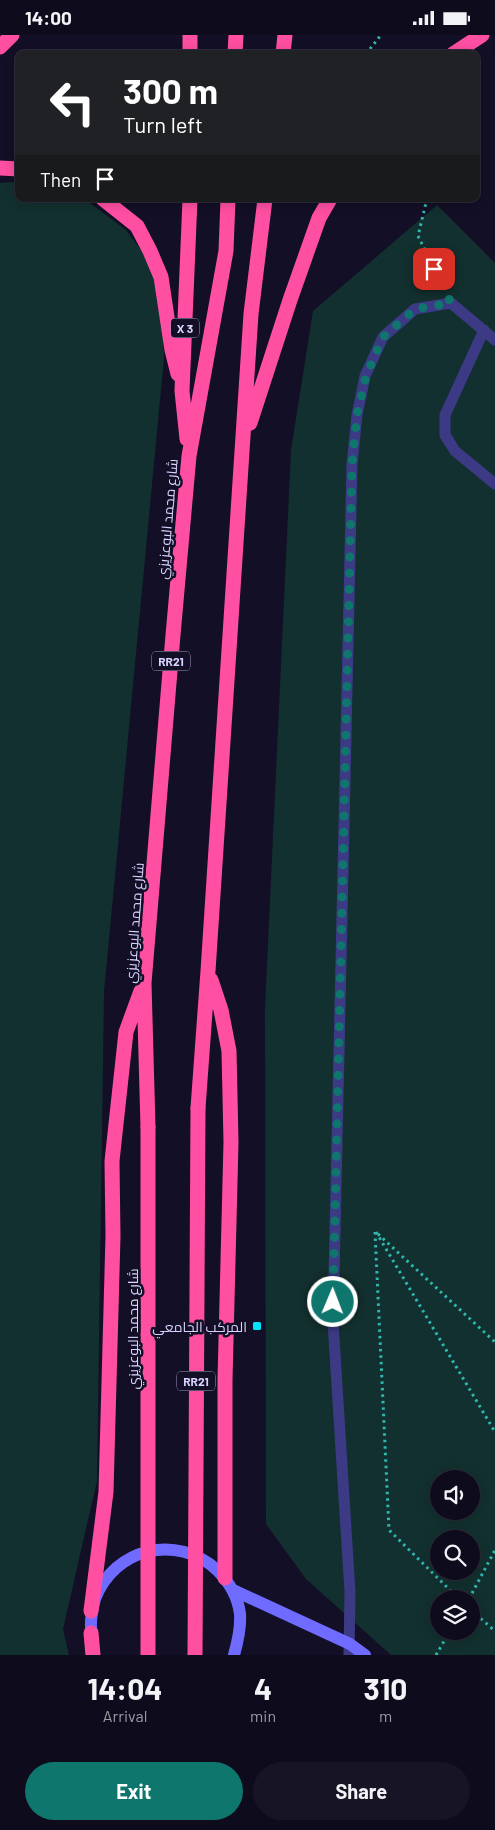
<!DOCTYPE html>
<meta charset="utf-8">
<style>
:root{--surface:#0e0b1c;--page:#171425;--text:#f1f3f6;--muted:#9b9ba3;--line:#2e2b3b;--accent:#0f766e}
body{margin:0;font-family:Barlow,Cairo,sans-serif;background:var(--page);color:var(--text);height:100vh;display:flex;flex-direction:column;font-size:19px;white-space:nowrap}
*{box-sizing:border-box;margin:0}
p{font-size:16px;color:var(--muted)}
.icon{flex:none;width:28px;height:28px;fill:none;stroke:currentColor;stroke-width:2;stroke-linecap:round;stroke-linejoin:round}
.map{position:relative;height:1620px;overflow:hidden}
.panel{display:flex;flex-direction:column;background:var(--surface);flex:1}
.panel>*{flex:none}
.guide{position:absolute;left:15px;top:15px;width:465px;height:152px;border-radius:10px;box-shadow:0 2px 12px #0003,0 0 0 1px var(--line);background:#202124;color:#fff;overflow:hidden}
.buttons{position:absolute;left:430px;top:1435px;display:grid;gap:10px}
.buttons a{display:grid;place-items:center;width:50px;height:50px;border-radius:50%;background:var(--surface);box-shadow:0 2px 12px #0003,0 0 0 1px var(--line);font-size:25px}
.pin{position:absolute;display:grid;place-items:center;width:42px;height:42px;color:#fff;margin:-21px;border-radius:10px;box-shadow:0 2px 8px #0006}
.me{position:absolute;width:55px;margin:-28px;rotate:1deg;stroke-linejoin:round;filter:drop-shadow(0 0 4px #0008)}
.turn{display:flex;align-items:center;gap:18px;height:105px;padding:0 25px;font-size:22px}
.turn .icon{width:65px;height:65px;stroke-width:2.5}
.turn b{display:block;font-size:35px;line-height:42px}
.then{display:flex;align-items:center;height:48px;padding:0 25px;background:#0003;gap:10px;font-size:19px}
.eta{display:flex;justify-content:space-evenly;align-items:center;height:85px;text-align:center}
.eta b{font-size:30px;font-weight:700;line-height:35px}
.action{display:flex;gap:10px;margin-top:auto;padding:10px 25px}
.action a{flex:1;height:58px;border-radius:30px;background:var(--accent);color:#fff;font-size:20px;font-weight:700;line-height:58px;text-align:center}
.action a+a{background:var(--page);color:var(--text)}
.status{display:flex;justify-content:space-between;align-items:center;height:35px;padding:0 25px;background:var(--surface);direction:ltr}
.status svg{height:14px;fill:currentColor}
.map>svg:first-child{display:block}
.green{fill:#12302f;fill-rule:evenodd}
.lines{fill:none;stroke-linecap:round;stroke-linejoin:round}
.path{stroke:#2fb8b0;stroke-width:3;stroke-dasharray:2.5 4;stroke-linecap:butt}
.lane{stroke:#3d3a85;stroke-width:11}
.secondary{stroke:#6f6bff;stroke-width:12}
.highway{stroke:#ff4fa3;stroke-width:15}
.highway-bridge{stroke:#ff4fa3;stroke-width:15}
.route{stroke:#0f766e;stroke-width:9;stroke-dasharray:0 16.2}
.poi-dot{fill:#00e5ff;stroke:#130f26;stroke-width:2}
.labels{text-anchor:middle;dominant-baseline:central;stroke-width:5;stroke-linejoin:round;paint-order:stroke}
.shield{fill:#130f26;stroke:#9e99be;stroke-width:1}
.shield-label{font-size:12px;font-weight:bold;fill:#d9d4ff}
.street-label{font-size:14px;fill:#d9d4ff;stroke:#130f26}
.poi-label{font-size:14px;fill:#d9d4ff;stroke:#130f26;text-anchor:end}
</style>
<div class="status"><b>14:00</b><svg viewBox="0 0 49 12"><path d="M0 12V9h3v3zM5 12V6h3v6zM10 12V3h3v9zM15 12V0h3v12zM26 1h20v11H26zM47 4h2v5h-2z"/></svg></div>
<div class="map">
<svg width="495" height="1620" viewBox="0 0 495 1620">
<rect width="100%" height="100%" fill="#130f26"/>
<path class="green" d="M11 147 19 149V164L86 165 126 195 151 228 162 266 164 323 104 957 97 1446 63 1594 69 1620H0V148Z
M437 170 495 228V1620H391L306 1544 266 1489 265 973 291 415 313 276ZM439 1444H471V1476H439ZM439 1504H471V1536H439ZM439 1564H471V1596H439Z"/>
<g class="lines">
<path class="path" d="M366 19 381 0
M429 164 426 168 418 201 444 253
M375 1197 389 1495 459 1564
M376 1197 495 1397
M378 1199 495 1307
M469 1564 495 1515
M471 1575 495 1596
M436 1620 450 1596"/>
<path class="lane" d="M484 295 445 380V400L455 416 495 449
M349 1620 350 1557 333 1287 352 429 357 380 365 341 383 302 415 274 451 268 495 305"/>
<path class="secondary" d="M233 1555 350 1609 365 1620
M93 1606C89 1592 91 1578 95 1564 114 1513 177 1498 217 1535 229 1547 238 1562 240 1579 241 1593 238 1606 234 1620"/>
<path class="highway" d="M190 0V19
M0 12 12 0
M235 19 236 0
M283 19 285 0
M453 19 482 0
M0 133 19 134
M103 164 137 191 150 216 161 242 172 315 178 339
M250 388 290 265 319 183 330 164
M187 404 182 356 190 164
M211 945 221 975 229 1016 231 1107 225 1345V1543
M198 1073 208 936 251 279 265 164
M148 1092 144 948 173 600 189 421 226 216 228 164
M91 1576 106 1457 113 1201 112 1126 126 997 141 956
M91 1598 93 1620"/>
<path class="highway-bridge" d="M148 1620V1092
M195 1620 198 1073"/>
</g>
<g class="lines">
<path class="route" d="M333 1267 352 429 357 380 366 341 383 302 415 274 451 268 434 234"/>
</g>
<rect class="poi-dot" x="252" y="1286" width="10" height="10" rx="2.5"/>
<g class="labels">
<g class="shield">
<rect x="171" y="283.5" width="28" height="19" rx="4"/>
<rect x="152" y="616.5" width="38" height="19" rx="4"/>
<rect x="177" y="1336.5" width="38" height="19" rx="4"/>
</g>
<g class="shield-label">
<text x="185" y="293">X 3</text>
<text x="171" y="626">RR21</text>
<text x="196" y="1346">RR21</text>
</g>
<g class="street-label">
<text transform="translate(167 484) rotate(-85)">شارع محمد البوعزيزي</text>
<text transform="translate(134 888) rotate(-86)">شارع محمد البوعزيزي</text>
<text transform="translate(132 1294) rotate(-90)">شارع محمد البوعزيزي</text>
</g>
<g class="poi-label">
<text x="247" y="1291">المركب الجامعي</text>
</g>
</g>
</svg>
<div class="buttons">
<a><svg class="icon" aria-label="sound" viewBox="0 0 24 24"><path d="M4 9h4l5-4v14l-5-4H4zM17 9q2 3 0 6"/></svg></a>
<a><svg class="icon" aria-label="search" viewBox="0 0 24 24"><circle cx="10" cy="10" r="6"/><path d="M15 15l6 6"/></svg></a>
<a><svg class="icon" aria-label="layers" viewBox="0 0 24 24"><path d="M12 4l9 5-9 5-9-5zM3 14l9 5 9-5"/></svg></a>
</div>
<div class="pin" style="left:434px;top:234px;background:#d93025"><svg class="icon" aria-label="arrive" viewBox="0 0 24 24"><path d="M6 21V4h12l-3 4 3 4H6"/></svg></div>
<svg class="me" style="left:333px;top:1267px" viewBox="-20 -20 40 40"><circle r="17" fill="#0f766e" stroke="#fff" stroke-width="3"/><path d="M0-11L8 9 0 5-8 9z" fill="#fff"/></svg>
<div class="guide">
<div class="turn"><svg class="icon" aria-label="left" viewBox="0 0 24 24"><path d="M17 20v-9H6M10 6l-5 5 5 5"/></svg><div><b>300 m</b>Turn left</div></div>
<div class="then">Then<svg class="icon" aria-label="arrive" viewBox="0 0 24 24"><path d="M6 21V4h12l-3 4 3 4H6"/></svg></div>
</div>
</div>
<section class="panel">
<div class="eta">
<div><b>14:04</b><p>Arrival</p></div>
<div><b>4</b><p>min</p></div>
<div><b>310</b><p>m</p></div>
</div>
<div class="action"><a>Exit</a><a>Share</a></div>
</section>
